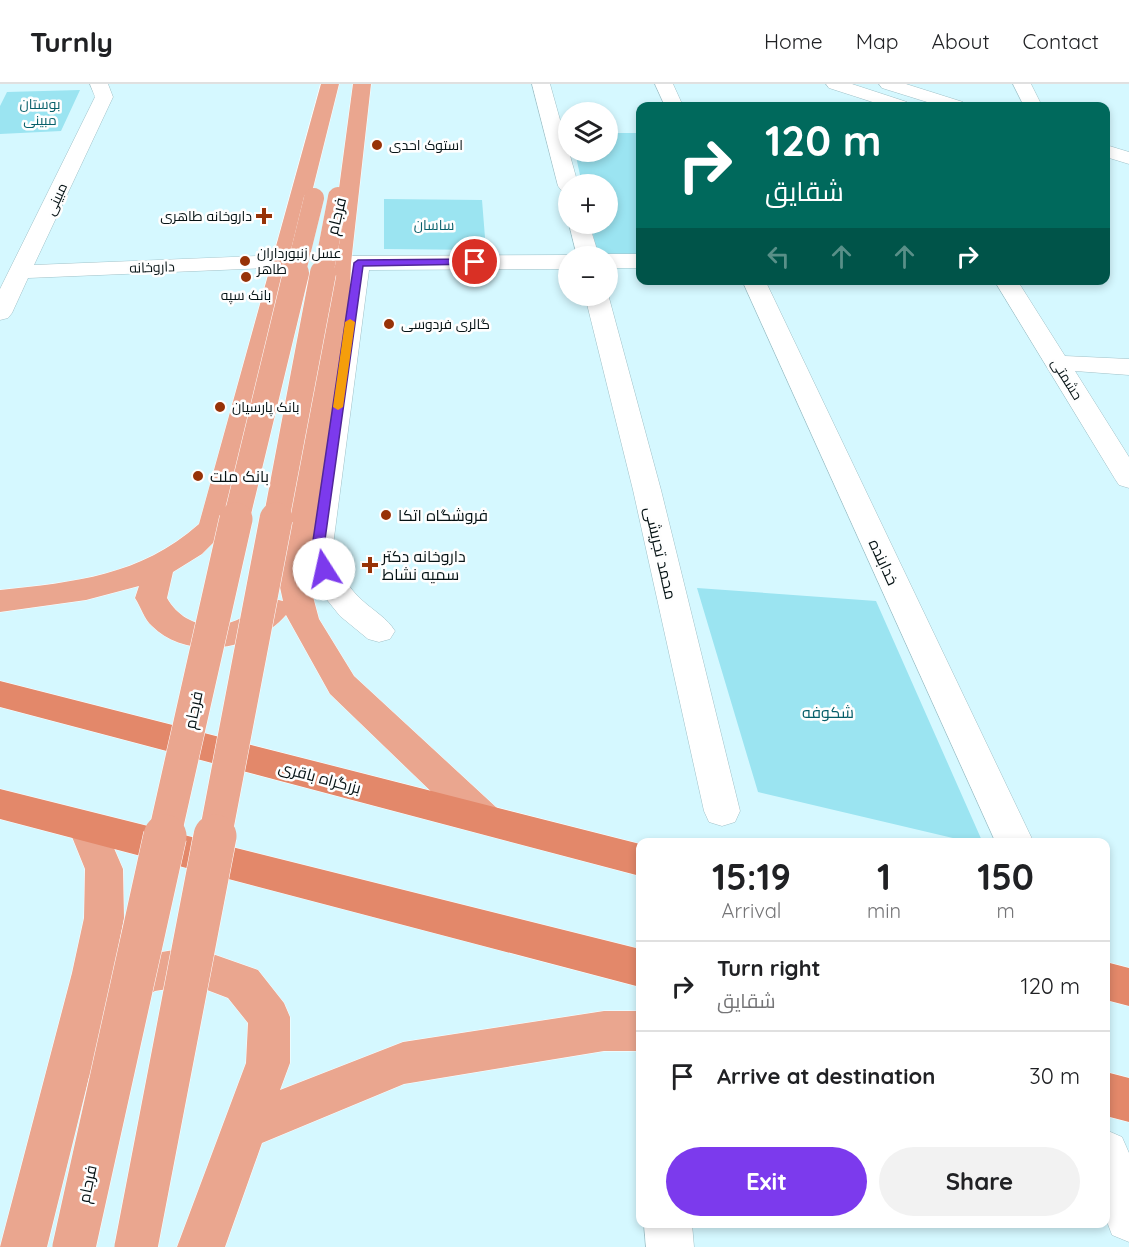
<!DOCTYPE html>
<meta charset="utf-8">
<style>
:root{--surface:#fff;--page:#f2f2f2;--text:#202124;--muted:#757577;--line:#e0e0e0;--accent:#7c3aed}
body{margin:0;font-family:Quicksand,Cairo,sans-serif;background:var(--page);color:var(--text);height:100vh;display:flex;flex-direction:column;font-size:22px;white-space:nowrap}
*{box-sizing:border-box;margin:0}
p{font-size:20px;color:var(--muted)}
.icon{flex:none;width:33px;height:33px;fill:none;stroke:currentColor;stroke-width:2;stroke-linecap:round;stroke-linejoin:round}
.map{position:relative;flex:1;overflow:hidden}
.sheet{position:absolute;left:636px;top:754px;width:474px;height:390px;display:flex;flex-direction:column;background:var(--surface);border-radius:12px;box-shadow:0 3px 9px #0003}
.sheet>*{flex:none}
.hud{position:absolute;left:636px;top:18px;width:474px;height:183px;border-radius:12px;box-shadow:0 3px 9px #0003;background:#00695c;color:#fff;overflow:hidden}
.tools{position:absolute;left:558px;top:18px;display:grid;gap:12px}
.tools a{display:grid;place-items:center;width:60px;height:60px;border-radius:50%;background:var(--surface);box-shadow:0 3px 9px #0003;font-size:30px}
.pin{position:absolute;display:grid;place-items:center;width:51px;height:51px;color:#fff;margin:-26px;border:3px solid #fff;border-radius:50%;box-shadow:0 2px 6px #0007}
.me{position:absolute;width:66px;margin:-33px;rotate:350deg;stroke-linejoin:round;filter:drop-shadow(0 0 4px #0008)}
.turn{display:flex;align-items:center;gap:21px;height:126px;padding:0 30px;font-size:27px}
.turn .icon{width:78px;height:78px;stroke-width:2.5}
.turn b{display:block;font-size:42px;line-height:51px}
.lanes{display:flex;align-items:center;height:57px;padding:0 30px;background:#0003;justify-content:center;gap:30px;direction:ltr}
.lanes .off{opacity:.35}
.eta{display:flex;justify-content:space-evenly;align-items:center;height:102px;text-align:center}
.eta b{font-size:36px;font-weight:800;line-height:42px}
.button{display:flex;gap:12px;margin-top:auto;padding:12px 30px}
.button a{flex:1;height:69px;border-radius:36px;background:var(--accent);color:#fff;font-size:24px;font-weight:800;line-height:69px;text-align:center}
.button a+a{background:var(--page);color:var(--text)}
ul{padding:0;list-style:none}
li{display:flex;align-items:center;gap:18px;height:90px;padding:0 30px;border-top:2px solid var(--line)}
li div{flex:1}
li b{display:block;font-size:22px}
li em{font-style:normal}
header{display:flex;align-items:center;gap:36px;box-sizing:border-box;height:84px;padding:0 30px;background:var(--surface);border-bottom:2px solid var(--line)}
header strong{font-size:28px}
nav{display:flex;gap:33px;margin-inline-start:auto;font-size:21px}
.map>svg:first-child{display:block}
.green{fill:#9be4f1}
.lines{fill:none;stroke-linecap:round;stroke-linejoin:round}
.minor-casing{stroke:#a0c1c8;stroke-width:1}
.secondary-casing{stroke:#a0c1c8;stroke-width:1}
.primary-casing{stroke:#fff;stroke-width:1}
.trunk-casing{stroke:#fff;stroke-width:1}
.minor{fill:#fff;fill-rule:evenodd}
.secondary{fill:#fff;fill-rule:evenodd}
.primary{fill:#eaa68f;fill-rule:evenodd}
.trunk{fill:#e3886a;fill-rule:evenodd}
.primary-bridge-far3-casing{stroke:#fff;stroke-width:20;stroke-linecap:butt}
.primary-bridge-far2-casing{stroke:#fff;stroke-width:27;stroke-linecap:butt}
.primary-bridge-far1-casing{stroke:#fff;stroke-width:34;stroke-linecap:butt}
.primary-bridge-casing{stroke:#fff;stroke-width:44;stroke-linecap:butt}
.primary-bridge-far3{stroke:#eaa68f;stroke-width:20}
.primary-bridge-far2{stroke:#eaa68f;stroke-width:26}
.primary-bridge-far1{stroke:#eaa68f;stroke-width:33}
.primary-bridge{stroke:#eaa68f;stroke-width:43}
.route{fill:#7c3aed;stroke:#51269a;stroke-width:1.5}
.slow{fill:#f59e0b}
.poi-dot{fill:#973207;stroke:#fefefe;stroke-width:2}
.labels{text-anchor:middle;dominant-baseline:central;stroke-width:5;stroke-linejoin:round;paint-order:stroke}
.far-park-label{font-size:14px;fill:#075f6a;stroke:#fefefe}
.far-poi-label{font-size:14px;fill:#061315;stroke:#fefefe;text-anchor:start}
.far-street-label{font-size:14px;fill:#061315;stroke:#fefefe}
.street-label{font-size:16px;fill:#061315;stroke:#fefefe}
.poi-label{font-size:16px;fill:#061315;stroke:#fefefe;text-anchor:start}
.park-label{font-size:16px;fill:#075f6a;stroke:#fefefe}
</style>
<header>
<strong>Turnly</strong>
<nav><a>Home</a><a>Map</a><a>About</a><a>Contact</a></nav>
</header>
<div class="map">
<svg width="1129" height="1163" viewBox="0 0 1129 1163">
<rect width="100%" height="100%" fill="#d5f8ff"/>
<path class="green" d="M80 6 61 47 0 50V22L7 8Z
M608 49H640V171H597L591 140H608V100H582L575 68H608Z
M384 115 482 116 486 166 384 165Z
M697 504 876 517 983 759H974L758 708Z"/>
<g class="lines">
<g class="minor-casing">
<path id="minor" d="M90 0H108L113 13 34 181 284 171 292 173 295 178 292 183 28 194 12 229 8 234 0 236V205L95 13Z
M532 0H550L578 100H568V108L561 106 558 102Z
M655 0H673L683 22H665Z
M1013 0H1031L1042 22H1024Z
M569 140H589L599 172H577Z
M608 170H640V184H608V172H600Z
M568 171 573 172H568V185L369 186 332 469C340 488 347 503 363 517 374 527 387 534 395 547L390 555 379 558 368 555 340 532 315 501 302 469 347 186 332 184 329 179 332 174 340 172Z
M742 196H765L1034 759H996Z
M994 196H1017L1065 272 1129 275V291L1075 287 1129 373V404L1119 401 1115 395Z
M608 210 661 406 740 727 735 738 722 742 709 738 704 727 633 406 585 212Z
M1106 1046 1122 1053 1129 1069V1158L1112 1151 1106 1135Z
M644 1140H692L694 1163H646Z"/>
</g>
<g class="secondary-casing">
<path id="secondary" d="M826 0H852L907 18 910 22H885L829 4Z
M879 0H906L963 18 966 22H940L882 4Z
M1106 61 1129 68V80L1106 73Z"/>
</g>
<g class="primary-casing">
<path id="primary" d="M321 0H339L228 444 202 470 173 488 167 514C181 539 210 548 237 536 254 528 263 511 283 517L278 494 325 231 329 179 353 0H371L351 179 349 231 308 494 319 535 354 592 497 724 503 735 497 746 484 750 471 746 330 610 286 531C255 567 187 577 152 542 144 535 141 523 135 514L139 502 86 516 0 528V506C75 498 140 492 199 440Z
M87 728 100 732 123 785 124 834 114 886 149 870 174 866 207 868 258 886 284 919 290 933V979L280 1006 403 958 604 927H640V967H604L404 1000 262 1059 225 1163H177L246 979 248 939 228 914 207 906 174 904 155 907 135 918 114 947 89 993 47 1163H0L72 889 84 834 85 785 68 743 74 732Z"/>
</g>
<g class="trunk-casing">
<path id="trunk" d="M0 597 640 760V792L0 623Z
M0 705 640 865V903L0 735Z
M1106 878 1129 884V922L1106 916Z
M1106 988 1129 994V1038L1106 1032Z"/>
</g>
<use href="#minor" class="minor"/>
<use href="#secondary" class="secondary"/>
<use href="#primary" class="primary"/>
<use href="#trunk" class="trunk"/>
<g class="primary-bridge-far3-casing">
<path id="primary-bridge-far3" d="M295 191 314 114
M323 191 338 113"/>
</g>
<g class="primary-bridge-far2-casing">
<path id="primary-bridge-far2" d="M236 437 296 189
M276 437 323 189"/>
</g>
<g class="primary-bridge-far1-casing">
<path id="primary-bridge-far1" d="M164 754 236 435
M215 754 276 435"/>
</g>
<g class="primary-bridge-casing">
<path id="primary-bridge" d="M74 1163 165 752
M136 1163 215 752"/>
</g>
<use href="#primary-bridge-far3" class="primary-bridge-far3"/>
<use href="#primary-bridge-far2" class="primary-bridge-far2"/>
<use href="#primary-bridge-far1" class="primary-bridge-far1"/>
<use href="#primary-bridge" class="primary-bridge"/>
</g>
<path class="route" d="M475 175 478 176V180L363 182 323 470 330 485 328 488H319L311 470 354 179 358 176Z"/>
<path class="slow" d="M350 235 355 238 343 323 338 326 333 323 345 238Z"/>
<g class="poi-dot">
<circle cx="377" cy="61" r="6"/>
<path d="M261 123h6v6h6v6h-6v6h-6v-6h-6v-6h6z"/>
<circle cx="245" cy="177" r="6"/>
<circle cx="246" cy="193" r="6"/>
<circle cx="389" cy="240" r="6"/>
<circle cx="220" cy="323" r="6"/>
<circle cx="198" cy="392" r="6"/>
<circle cx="386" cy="431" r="6"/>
<path d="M367 472h6v6h6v6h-6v6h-6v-6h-6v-6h6z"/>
</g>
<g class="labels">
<g class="far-park-label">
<text x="40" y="20">بوستان<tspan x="40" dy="16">مبینی</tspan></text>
<text x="434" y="141">ساسان</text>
</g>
<g class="far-poi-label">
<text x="389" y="61">استوک احدی</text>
<text x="252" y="132" text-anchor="end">داروخانه طاهری</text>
<text x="257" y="169">عسل زنبورداران<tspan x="257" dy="16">طاهر</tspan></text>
<text x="246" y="211" text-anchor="middle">بانک سپه</text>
<text x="401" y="240">گالری فردوسی</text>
<text x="232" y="323">بانک پارسیان</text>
</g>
<g class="far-street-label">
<text transform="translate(56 115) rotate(-65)">مبینی</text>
<text transform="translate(152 183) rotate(-2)">داروخانه</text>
<text transform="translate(1067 295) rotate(58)">حشمتی</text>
</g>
<g class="street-label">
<text transform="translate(336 132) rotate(-76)">فرجام</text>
<text transform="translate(661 469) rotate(77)">محمد تجریشی</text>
<text transform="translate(884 478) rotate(65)">خدابنده</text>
<text transform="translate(193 626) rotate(-78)">فرجام</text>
<text transform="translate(320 693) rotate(15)">بزرگراه باقری</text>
<text transform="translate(87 1100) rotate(-78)">فرجام</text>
</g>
<g class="poi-label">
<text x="210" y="392">بانک ملت</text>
<text x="398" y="431">فروشگاه اتکا</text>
<text x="382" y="472">داروخانه دکتر<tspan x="382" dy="18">سمیه نشاط</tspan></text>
</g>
<g class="park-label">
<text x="828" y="628">شکوفه</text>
</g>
</g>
</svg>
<div class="tools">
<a><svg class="icon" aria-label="layers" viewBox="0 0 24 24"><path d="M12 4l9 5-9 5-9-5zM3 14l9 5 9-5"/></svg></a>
<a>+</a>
<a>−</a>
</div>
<div class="pin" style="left:475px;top:178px;background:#d93025"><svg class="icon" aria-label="arrive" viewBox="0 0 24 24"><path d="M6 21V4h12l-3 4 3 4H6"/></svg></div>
<svg class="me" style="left:324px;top:485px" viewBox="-20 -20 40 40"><circle r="19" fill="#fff"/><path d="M0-13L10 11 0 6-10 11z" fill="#7c3aed"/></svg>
<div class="hud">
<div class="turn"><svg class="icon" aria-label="right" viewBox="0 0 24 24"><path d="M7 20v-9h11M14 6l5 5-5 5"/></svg><div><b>120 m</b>شقایق</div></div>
<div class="lanes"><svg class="icon off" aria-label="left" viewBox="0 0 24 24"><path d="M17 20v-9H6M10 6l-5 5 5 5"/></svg><svg class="icon off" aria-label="ahead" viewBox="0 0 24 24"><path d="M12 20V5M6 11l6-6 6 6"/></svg><svg class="icon off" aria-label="ahead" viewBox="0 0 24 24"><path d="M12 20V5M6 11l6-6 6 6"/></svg><svg class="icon" aria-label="right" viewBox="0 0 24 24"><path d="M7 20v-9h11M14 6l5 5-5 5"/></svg></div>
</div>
<section class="sheet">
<div class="eta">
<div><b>15:19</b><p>Arrival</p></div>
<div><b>1</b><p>min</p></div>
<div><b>150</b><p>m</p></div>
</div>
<ul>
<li><svg class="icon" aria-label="right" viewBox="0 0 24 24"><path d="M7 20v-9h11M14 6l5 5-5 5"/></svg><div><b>Turn right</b><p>شقایق</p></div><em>120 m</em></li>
<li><svg class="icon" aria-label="arrive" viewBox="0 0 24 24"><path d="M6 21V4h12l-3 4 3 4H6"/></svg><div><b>Arrive at destination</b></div><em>30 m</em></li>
</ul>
<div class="button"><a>Exit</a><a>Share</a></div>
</section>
</div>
